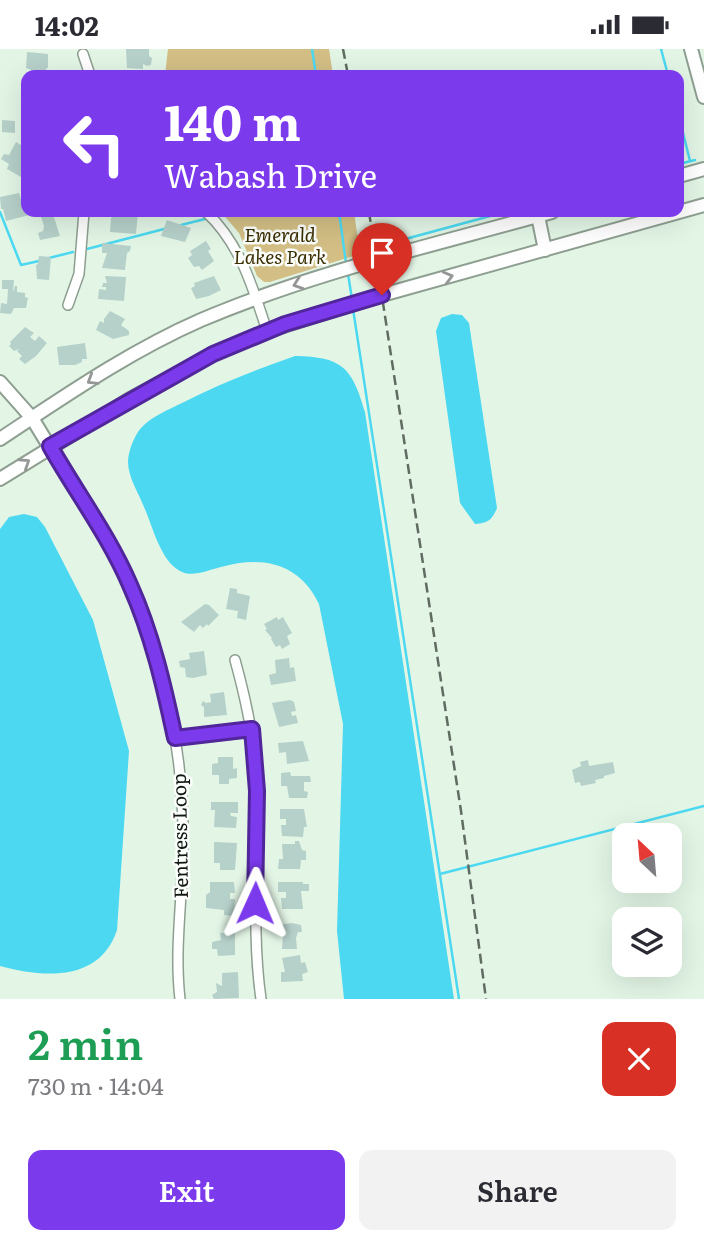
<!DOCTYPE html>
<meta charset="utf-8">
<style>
:root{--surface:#fff;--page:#f2f2f3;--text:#2b2b33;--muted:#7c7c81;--accent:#7c3aed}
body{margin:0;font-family:Literata,serif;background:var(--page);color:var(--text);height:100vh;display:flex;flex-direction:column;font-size:26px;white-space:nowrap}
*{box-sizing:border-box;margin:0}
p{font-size:23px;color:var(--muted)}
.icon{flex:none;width:38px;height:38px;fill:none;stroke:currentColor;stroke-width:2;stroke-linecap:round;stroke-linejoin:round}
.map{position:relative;height:950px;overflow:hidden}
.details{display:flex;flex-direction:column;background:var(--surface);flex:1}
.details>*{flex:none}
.guide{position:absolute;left:21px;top:21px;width:663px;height:147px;border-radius:14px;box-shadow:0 7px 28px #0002;background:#7c3aed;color:#fff;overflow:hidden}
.needle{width:46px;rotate:334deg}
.controls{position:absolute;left:612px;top:774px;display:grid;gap:14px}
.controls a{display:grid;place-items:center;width:70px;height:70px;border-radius:14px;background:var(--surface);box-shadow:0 7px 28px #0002;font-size:35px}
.pin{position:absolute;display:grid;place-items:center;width:60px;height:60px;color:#fff;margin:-72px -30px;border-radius:50% 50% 50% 0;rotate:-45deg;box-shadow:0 0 7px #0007}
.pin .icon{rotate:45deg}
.me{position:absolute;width:77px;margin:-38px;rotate:1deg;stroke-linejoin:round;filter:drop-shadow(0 0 5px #0008)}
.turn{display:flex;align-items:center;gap:24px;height:147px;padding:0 28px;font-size:32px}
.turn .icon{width:91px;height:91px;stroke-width:2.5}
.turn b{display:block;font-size:49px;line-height:60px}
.round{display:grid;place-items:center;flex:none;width:74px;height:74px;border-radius:14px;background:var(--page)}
.head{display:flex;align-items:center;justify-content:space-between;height:119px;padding:0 28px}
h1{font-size:42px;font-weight:600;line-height:52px;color:#1e9e55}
.action{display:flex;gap:14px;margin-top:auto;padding:14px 28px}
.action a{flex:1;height:80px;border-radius:14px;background:var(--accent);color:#fff;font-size:28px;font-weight:600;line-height:80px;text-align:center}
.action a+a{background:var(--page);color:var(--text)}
.status{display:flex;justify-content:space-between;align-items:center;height:49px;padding:0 35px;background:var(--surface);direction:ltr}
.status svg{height:19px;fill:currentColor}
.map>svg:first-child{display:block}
.green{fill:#d3bf85}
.water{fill:#4cd8f0}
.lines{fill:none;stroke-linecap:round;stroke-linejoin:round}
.stream{stroke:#4cd8f0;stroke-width:2.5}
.building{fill:#b6d0ca}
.street-casing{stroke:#8e9f91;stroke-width:12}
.secondary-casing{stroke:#8e9f91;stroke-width:16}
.street{stroke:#fff;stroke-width:9}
.secondary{stroke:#fff;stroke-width:12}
.rail{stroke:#606b62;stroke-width:2.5;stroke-dasharray:10 5;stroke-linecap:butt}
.oneway{stroke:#949795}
.route-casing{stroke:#51269a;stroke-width:18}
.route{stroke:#7c3aed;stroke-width:12}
.labels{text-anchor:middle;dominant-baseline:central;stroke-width:5;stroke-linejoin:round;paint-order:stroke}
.park-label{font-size:19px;font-style:italic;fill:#3b2e03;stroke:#fbfefb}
.street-label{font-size:19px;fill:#121813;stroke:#fbfefb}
</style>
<div class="status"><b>14:02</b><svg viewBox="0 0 49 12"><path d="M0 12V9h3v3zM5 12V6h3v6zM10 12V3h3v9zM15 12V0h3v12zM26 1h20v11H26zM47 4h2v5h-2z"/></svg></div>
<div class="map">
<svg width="704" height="950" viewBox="0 0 704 950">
<rect width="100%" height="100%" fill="#e3f6e6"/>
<path class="green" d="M168 0H329L333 26H165Z
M221 163H354L360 205 270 233H264L257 227 239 184Z"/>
<path class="water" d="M452 265 462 266 469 274 497 459C492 471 488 474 475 475L460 454 436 282 441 269Z
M295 307C342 308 352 318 365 363L454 950H344L337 882 343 675 319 555C300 514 262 506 221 518 208 521 192 529 180 522 160 511 153 478 144 458 139 445 128 428 128 413 128 403 134 387 141 379 152 367 168 361 182 354 219 335 255 321 295 307Z
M24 465 37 468 45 478 93 571 129 702 117 881C100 933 44 929 0 917V480L9 468Z"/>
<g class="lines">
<path class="stream" d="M312 0 316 26
M661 0 668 26
M679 68 690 112
M679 115 695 111
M0 163 21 216 39 212
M339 163 346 214
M220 166 235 163
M181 176 205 170
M387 195 505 163
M87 200 164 180
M49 209 73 203
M348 225 352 250
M353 260 459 950
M440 825 704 757"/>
</g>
<path class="building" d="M126 0H149V7L152 9 151 16 147 17 143 15V20L127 19Z
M27 3 48 5V18L44 23 49 24 48 26H31V21L26 19Z
M2 71 15 72V84L2 83Z
M16 93 26 99V119L21 128 7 120 9 115 1 110 4 105 9 106Z
M19 144 23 157 26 156V163H33V165L6 172 3 160H1L0 148Z
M108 163H138L136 185 110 183 111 169 114 167Z
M53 165 60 187 40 191 38 184 43 182 44 177 41 168Z
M167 171 191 179 185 193 161 187Z
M206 192 211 200 208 202 214 212 202 221 199 217 194 218 188 209 192 206 190 202Z
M102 194 131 197 130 202 127 204 125 221 102 219 107 204H102Z
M39 207 51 208 49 231 37 230 36 216 38 215Z
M105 227 126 228 124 252 98 250 99 240 106 241V238H102L103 234H107Z
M214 227 221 241 209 247 196 250 191 239 195 237 194 234Z
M2 231H14L13 243 15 237H17V243L25 244V248L28 249 26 259H14L11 265 0 264 1 254 7 255 8 240H2Z
M110 262 125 270 121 276 129 282V286L113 290 96 281 100 272 104 274V270Z
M25 278 34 284 30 288 35 292 39 287 47 294 36 307 25 315 19 310 22 307 17 302 19 300 14 302 9 297 11 295 10 293Z
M85 294 87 310H82V313L75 316H59L57 298Z
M230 539 237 540V544L250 547 246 571 237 569 238 562 226 560Z
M205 555 209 556 219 566 208 577 207 575 203 579 200 576 194 583 181 573Z
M277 568 278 571 283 568 292 584 287 587 290 595 282 600 280 596 276 598 271 590 272 589 265 581 267 580 264 575Z
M204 602 207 626 193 629 186 628 185 619 180 618 179 612 190 610 189 604Z
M289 609 290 619 294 618 296 632 271 636 269 626 276 624 275 611Z
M224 643 227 666 204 668V658L201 656 203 652 206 654 211 653 210 645Z
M290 651 294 653 296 662 291 663 292 667 296 666 298 674 279 678 272 654Z
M303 692 309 712 287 715 286 703 279 704 278 694Z
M218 708H233V720L237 719V729L229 730V735H219V726H212V715L218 714Z
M588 711 589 717 613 713 615 724 604 727V729L595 731 596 734 581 737 580 733 575 734 572 721 581 717 580 713Z
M290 723 291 727H310L311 733H304V742L308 743 307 749H289L287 737H281V724Z
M211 753H238V764H230L231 767 237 768 236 779 214 778 215 761H211Z
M280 760H304L307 778H304L303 788 282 787 281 776H286V770H280Z
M295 792H299L302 801 306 802V811H301L300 820H278L279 810H283L282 795H295Z
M214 793 237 794 235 821H220V814H214Z
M210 833H234L235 844H230V850H235L234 867 224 866V861L206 859V846L210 843Z
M278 833H303V835H309V842H301L303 860H282L281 849H286V843H278Z
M292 874 301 876 302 883H298L296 889 297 900H282L283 885H278L277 876Z
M235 883V906L218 907 217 900H212V893L221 891 220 884Z
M300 906 301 914 305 913 307 920 308 923 302 925 303 932 281 933V923H285L282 909Z
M238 923 239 949 214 950 212 946 217 943 216 934 222 937V924Z"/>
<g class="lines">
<g class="street-casing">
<path id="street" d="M83 5 90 26
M206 163C240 194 253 239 267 282
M68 256 79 225 84 163
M49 397C76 443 108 487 130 536 166 616 184 707 183 795 183 847 174 899 180 950
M235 611C247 654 256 697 257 742 259 812 251 880 261 950
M175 689 252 680"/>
</g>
<g class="secondary-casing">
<path id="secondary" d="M691 0 704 48
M679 127 704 120
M538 167 545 201
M0 333 32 369 49 397
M0 390C65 347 130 302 201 271 314 223 434 196 552 163
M0 430 130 350 213 305 267 282 382 246 704 156"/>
</g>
<use href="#street" class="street"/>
<use href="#secondary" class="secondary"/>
<path class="rail" d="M343 0 348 26
M369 163 461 762 486 950"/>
</g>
<defs><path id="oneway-chevron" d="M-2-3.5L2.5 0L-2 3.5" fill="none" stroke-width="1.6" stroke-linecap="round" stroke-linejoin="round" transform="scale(1.75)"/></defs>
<g class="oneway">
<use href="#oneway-chevron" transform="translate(448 228) rotate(-15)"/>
<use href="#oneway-chevron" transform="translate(298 235) rotate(161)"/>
<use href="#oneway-chevron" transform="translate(92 331) rotate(148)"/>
<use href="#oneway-chevron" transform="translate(25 414) rotate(-33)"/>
</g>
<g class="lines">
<g class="route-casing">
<path id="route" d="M255 854 257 742 252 680 175 689C164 637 152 585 130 536 109 487 76 443 50 397L213 305 285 275 382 246"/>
</g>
<use href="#route" class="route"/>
</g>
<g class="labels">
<g class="park-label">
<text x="280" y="185">Emerald<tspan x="280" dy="22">Lakes Park</tspan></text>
</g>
<g class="street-label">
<text transform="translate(179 787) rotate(-91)">Fentress Loop</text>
</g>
</g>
</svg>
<div class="controls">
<a><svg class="needle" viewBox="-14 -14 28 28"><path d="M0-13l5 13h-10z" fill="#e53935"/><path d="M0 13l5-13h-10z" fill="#7c7c81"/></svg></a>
<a><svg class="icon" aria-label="layers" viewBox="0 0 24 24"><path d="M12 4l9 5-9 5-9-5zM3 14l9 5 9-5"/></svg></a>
</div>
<div class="pin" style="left:382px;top:246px;background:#d93025"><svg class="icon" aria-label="arrive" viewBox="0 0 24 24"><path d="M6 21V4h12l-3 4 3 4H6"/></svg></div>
<svg class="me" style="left:255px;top:854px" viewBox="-20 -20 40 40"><path d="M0-17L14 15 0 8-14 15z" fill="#7c3aed" stroke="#fff" stroke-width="4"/></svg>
<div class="guide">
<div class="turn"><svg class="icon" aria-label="left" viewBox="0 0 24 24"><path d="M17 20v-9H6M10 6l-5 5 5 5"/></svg><div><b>140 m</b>Wabash Drive</div></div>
</div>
</div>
<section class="details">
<div class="head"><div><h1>2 min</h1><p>730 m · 14:04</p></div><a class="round" style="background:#d93025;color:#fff"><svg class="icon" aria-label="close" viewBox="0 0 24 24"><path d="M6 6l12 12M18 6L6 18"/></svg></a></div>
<div class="action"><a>Exit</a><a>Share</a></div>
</section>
